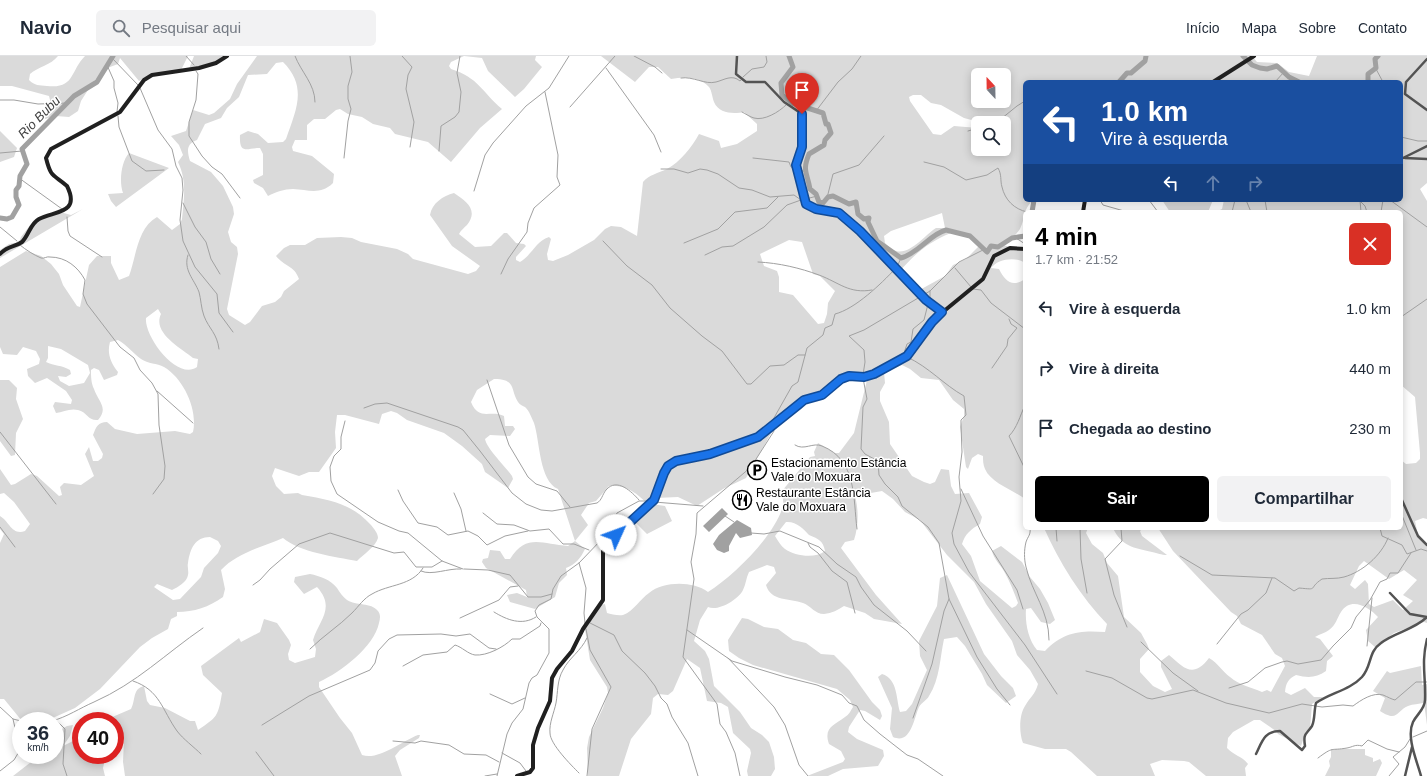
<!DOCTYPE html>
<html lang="pt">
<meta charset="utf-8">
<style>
:root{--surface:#fff;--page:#f2f2f3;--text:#1f2937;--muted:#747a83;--line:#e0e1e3;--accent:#000}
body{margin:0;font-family:Arial,sans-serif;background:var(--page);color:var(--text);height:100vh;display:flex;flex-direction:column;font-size:15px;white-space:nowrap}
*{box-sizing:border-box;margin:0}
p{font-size:13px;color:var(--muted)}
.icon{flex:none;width:22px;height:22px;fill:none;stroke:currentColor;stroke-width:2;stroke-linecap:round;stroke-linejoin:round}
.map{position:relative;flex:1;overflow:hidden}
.drawer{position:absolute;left:1023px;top:154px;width:380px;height:320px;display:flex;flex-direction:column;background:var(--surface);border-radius:6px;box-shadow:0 2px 10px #0003}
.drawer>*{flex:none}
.top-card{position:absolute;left:1023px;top:24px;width:380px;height:122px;border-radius:6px;box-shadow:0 2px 10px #0003;background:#1a4fa0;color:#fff;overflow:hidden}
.needle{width:26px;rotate:338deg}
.controls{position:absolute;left:971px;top:12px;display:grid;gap:8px}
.controls a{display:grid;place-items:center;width:40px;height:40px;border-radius:6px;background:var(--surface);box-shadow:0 2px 10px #0003;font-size:20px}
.speed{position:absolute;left:12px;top:656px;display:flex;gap:8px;font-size:20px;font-weight:700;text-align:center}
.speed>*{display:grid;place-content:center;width:52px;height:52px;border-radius:50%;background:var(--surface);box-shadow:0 2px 10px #0003;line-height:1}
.speed small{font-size:10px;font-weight:400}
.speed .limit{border:6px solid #d22;background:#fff;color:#111}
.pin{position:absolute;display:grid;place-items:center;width:34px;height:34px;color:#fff;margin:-41px -17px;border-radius:50% 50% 50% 0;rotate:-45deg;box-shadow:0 0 4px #0007}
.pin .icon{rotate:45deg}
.me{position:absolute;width:44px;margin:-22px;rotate:47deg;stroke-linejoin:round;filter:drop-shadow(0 0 3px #0008)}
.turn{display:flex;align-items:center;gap:14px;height:84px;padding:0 12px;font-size:18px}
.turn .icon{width:52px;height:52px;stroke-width:2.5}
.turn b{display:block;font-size:28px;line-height:34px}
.lanes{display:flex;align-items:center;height:38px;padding:0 12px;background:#0003;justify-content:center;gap:20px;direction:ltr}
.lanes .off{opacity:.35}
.round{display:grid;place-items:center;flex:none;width:42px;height:42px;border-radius:6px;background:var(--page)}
.summary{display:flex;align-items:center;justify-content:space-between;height:68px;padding:0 12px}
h1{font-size:24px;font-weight:800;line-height:30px;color:var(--accent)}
.cta{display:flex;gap:8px;margin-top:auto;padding:8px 12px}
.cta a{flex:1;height:46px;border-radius:6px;background:var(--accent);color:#fff;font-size:16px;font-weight:800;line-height:46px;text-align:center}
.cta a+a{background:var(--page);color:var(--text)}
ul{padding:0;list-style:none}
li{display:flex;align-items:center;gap:12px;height:60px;padding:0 12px}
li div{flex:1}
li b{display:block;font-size:15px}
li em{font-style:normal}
header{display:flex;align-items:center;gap:24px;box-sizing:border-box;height:56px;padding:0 20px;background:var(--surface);border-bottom:1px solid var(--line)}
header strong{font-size:19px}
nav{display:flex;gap:22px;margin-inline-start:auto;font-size:14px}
.search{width:280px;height:36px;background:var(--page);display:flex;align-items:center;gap:10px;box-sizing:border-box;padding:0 14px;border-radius:6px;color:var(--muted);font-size:15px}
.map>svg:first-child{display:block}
.green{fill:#dadada;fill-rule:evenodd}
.water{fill:#a1a1a1}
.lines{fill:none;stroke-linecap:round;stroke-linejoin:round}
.stream{stroke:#a1a1a1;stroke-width:1}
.river{stroke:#a1a1a1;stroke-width:5}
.street{stroke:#535353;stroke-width:2.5}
.secondary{stroke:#202020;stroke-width:4}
.route-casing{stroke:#114b97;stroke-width:10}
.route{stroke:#1a73e8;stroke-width:7}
.labels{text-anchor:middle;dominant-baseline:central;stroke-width:3;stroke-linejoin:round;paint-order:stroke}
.poi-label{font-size:12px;fill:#000;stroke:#fff;text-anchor:start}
.water-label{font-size:13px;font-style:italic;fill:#424242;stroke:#fff}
</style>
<header>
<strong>Navio</strong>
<div class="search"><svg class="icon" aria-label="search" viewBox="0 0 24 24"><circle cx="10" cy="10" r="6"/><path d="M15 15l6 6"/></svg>Pesquisar aqui</div>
<nav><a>Início</a><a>Mapa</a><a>Sobre</a><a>Contato</a></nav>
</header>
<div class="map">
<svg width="1427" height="720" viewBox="0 0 1427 720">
<rect width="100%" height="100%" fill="#fff"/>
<path class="green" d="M0 0H58C51 9 38 11 30 18L29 24C35 30 39 29 47 30 75 33 70 15 85 0H188L181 14 147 21 139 25 120 2 118 8 110 11 93 26 81 45 78 55 69 61 56 60 45 63V57L51 48 49 40 12 30H0Z
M194 0H228L222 5 189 13Z
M257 0H536L535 4 542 11 524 33 515 41 488 15 482 2 464 0 451 6 449 10 451 13C479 22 481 35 502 53L480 72 451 106 428 86 395 78 390 72 373 68 362 61 348 58 340 53 336 54 325 63H314L307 69V84H295L292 91 293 95 312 100 334 118 333 127C321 139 309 134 293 133 284 133 276 136 268 140L263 132 254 127 253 124 263 119V98L260 92C247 92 239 99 240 79L248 75 258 78 268 87 283 86 286 83C296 54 308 31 283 6L276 7 267 18 248 19 239 41 227 52 221 62 205 68 197 84C186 88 187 95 190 105L211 116 223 130 233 151 234 158 228 176 231 186 237 191 238 198 227 253 229 259 245 269 250 266 262 250 275 246 281 241 284 235 299 223C294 209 285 211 276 200L284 192 290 189H305L317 182 341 181 352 182 361 186 397 193 408 198 413 203 468 218 476 215 480 210 452 190 430 159C432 147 443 140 454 137 466 145 479 154 467 169 464 172 461 174 459 178L475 191 491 190 504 177H507L516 187 524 188 526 190 516 201V204L520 206C532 199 535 186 549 181L551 183 547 198 548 204 553 205 568 199 594 184 605 173 611 170 621 171 637 180 643 126C649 119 658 117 667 113 680 106 692 91 699 78L719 85 721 92 737 88 757 75V68L744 56C734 58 719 58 714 46 712 41 712 35 709 31 699 20 684 21 671 23L658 11H649L635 26 601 0H1252L1257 6 1277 7 1289 16 1309 20 1317 0H1427V127L1420 133 1427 145V463L1423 462 1415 465 1418 479 1427 488V567L1424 566 1394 577 1375 591 1368 585 1366 574 1378 561C1369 551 1351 540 1341 556 1337 562 1336 569 1329 574 1325 577 1320 578 1315 581L1320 583 1333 600 1327 605 1326 615C1316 622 1308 622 1296 619 1288 623 1286 627 1285 636L1291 639 1305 632 1314 641H1323L1312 648 1310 673 1305 678 1301 690 1278 678 1276 675 1260 664H1254L1233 676 1228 682 1227 692C1233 699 1242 700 1248 708L1245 712 1246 720H1206L1189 706 1184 705 1162 704 1150 708 1155 720H1097L1071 696 1066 693H1045L1023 687C1019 677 1019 659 1025 650 1030 641 1035 639 1038 628L1030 614 1017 599 1012 585 986 548 974 526 947 499 920 464 905 456 893 443 882 435 871 437 857 433 853 434C859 449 859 469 854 484L845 486 841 492 876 539 902 568 874 563 865 557 844 550C838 554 832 557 824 558 815 558 811 550 803 547 790 542 771 546 766 529L776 517 774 511 767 509 749 516C746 522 746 528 743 534 739 543 718 556 708 551L700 564 694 585 705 595 709 603 714 630 740 656 751 672 762 679 769 686 774 701 775 713 771 720H748L747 715 751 697 750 693 733 677 728 651 721 647 707 645 700 612 687 603 673 635 668 639 658 638 653 642 651 658 631 683 619 720H588L587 692 589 681 603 652 608 637 607 631 590 604 584 567 601 549 605 548 607 557C611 558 618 560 623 559 634 555 640 543 649 537 664 525 693 525 708 536 733 520 774 481 783 450 784 446 782 440 782 435L810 401 815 400 814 396 818 387 835 397H839L854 377 868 320 847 323 817 345 803 346 779 363 746 422 723 433 697 450 678 441 656 442 651 448 665 450 672 465 647 478 633 464 648 448C636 437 626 428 609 430L596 445 589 447 581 459 588 469 575 485 585 493C580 503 576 508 566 512L567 519 559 527 555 541 535 553 510 546 507 539 517 537 527 541 526 534 486 512 482 506 483 503 488 502 490 494 500 495 505 503H510C526 477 542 488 568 490L575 485 558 433C539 425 540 385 534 367 532 363 529 354 525 351 523 350 520 349 518 346 510 334 517 323 494 323L477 334 471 346C479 366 491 353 504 360L505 370H513L515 373 510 380 490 379 485 383C487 393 505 410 512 420L513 423 508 432 485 416 482 408 462 390 444 377 407 364 397 357 391 355 382 358 379 368 345 359H337L335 376 336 392 319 416H309L299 420 275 412 272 420 276 430 284 438 298 437 302 439C330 444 351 447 371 469 374 473 378 477 378 482 376 490 363 499 357 505 336 501 299 496 283 482 262 491 237 497 221 514L225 533 223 541C209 551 194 556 177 556V560L171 563 168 573 152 582 140 591 100 633 75 652 46 665H22L4 643H0V487L4 478 0 473V460C9 465 12 480 25 475L30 468 14 446 4 437 0 438V413L11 429 15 428 31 418 37 420 59 440 62 439 60 431 64 427 81 429 94 420 85 398 89 391 93 405H98L102 402 103 398 93 379C96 371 98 366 107 366L115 373 137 378 175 375 190 378 193 376C198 354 184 323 164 311 157 307 148 308 141 303 133 297 127 289 118 284L110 286C107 297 110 306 118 316L117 319 104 324 99 314 94 312 91 314C91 320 91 327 94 333 98 345 109 352 98 364 88 365 87 356 78 354 70 352 63 356 56 357L53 350 55 346 71 348 72 344 66 335 47 322 35 327 28 320 27 313 39 308 40 303 36 295 23 291 17 299 3 298 0 291V211L26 195 41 200 51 208 59 218 63 229 77 250 80 251 89 209 97 200H111V207L119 224 129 220C136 202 137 172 157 161L172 174 180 168 182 163C184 142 187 125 178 106L183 99 179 89 171 80 186 75 193 54 209 59 214 57 230 43 237 28ZM978 19H1004V45H978ZM1025 26H1401V144H1224L1222 153 1216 156H1401V329L1415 341 1420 397V403L1416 407 1406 408 1401 404V472H1158L1173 495 1231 556 1237 560 1241 568 1262 579 1275 598 1282 602 1285 610 1271 636 1267 634 1262 636C1251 631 1239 629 1230 621 1222 615 1218 607 1209 602 1193 623 1184 612 1169 599L1161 605V611L1172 633 1165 636 1153 630 1140 616V603L1149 593 1147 588 1141 577 1124 561 1118 520 1107 507 1103 497 1092 488 1086 477 1088 472H1044C1059 506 1081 541 1107 568L1105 576C1080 574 1063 576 1045 595L1037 594C1028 583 1025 567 1026 553L1031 552 1041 566 1050 568 1055 564 1048 547 1040 533 1030 521 1022 506 1001 490 992 495C994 504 1001 509 1005 517 1010 526 1014 536 1018 547L1016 550 1012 552 980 525 971 500 962 488C965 478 971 473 980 468L982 461 969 437 955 438 951 430 949 414 941 413 935 426 930 428 924 426 912 420 890 388 889 366 880 345V336L885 327 884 316 902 309 910 313 921 322 939 324 953 344 964 353V360L960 371 966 411 968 413 972 402 978 398 983 400C983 404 983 409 985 413 991 427 1013 434 1025 443V223C1012 232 1005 225 999 213L991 212C997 203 1016 200 1025 207V195L1003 189C1009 185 1016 179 1020 173 1026 161 1022 155 1033 144H1025ZM913 39H921L931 47 941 49 964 62 983 67H1004V93H978V72L954 70 941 79 933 78 910 45 909 41ZM942 157 945 172H936C925 179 910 199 896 195 892 194 888 190 885 187L884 180 891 175ZM951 177 973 181 981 188 966 203 953 209 945 220 916 236 899 216C915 198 928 186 951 177ZM789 184 802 186 813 218 820 220 835 235 828 247 827 258 824 267 818 268 793 239 779 236V221L777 215 764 210 760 198ZM158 253 161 258C152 277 181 292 193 302L198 303 197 311C177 325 144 280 146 262ZM48 290 61 293 88 309 90 317 84 327 69 330 60 325 58 320 66 321 71 318 70 314C62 309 54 310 46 306L48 302ZM786 466C796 465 804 473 809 479 819 483 823 485 825 495 815 503 795 500 785 493 781 490 778 485 775 480ZM210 481 218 485 221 490 218 497 204 512 201 521 180 543 173 544 154 531 157 528 172 534C178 531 187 526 188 519 189 515 187 511 188 507 190 493 195 481 210 481ZM1364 505 1389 523 1404 514 1417 524 1403 539 1413 545 1403 554 1393 544 1374 551 1369 548 1368 528 1365 524 1355 533 1350 529 1359 510Z
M0 75 17 92 14 101 0 106Z
M129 97 169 112 116 151 111 145 108 138 123 137C119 126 121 106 129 97Z
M1162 144H1213L1208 156H1170Z
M83 153 0 202V194L9 188 19 186 21 181 34 164 60 156 71 159Z
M0 324H9L17 332 16 343 23 363 16 377 15 399 11 400 0 385Z
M1113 472H1143L1140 475 1142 480 1167 499C1161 499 1158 497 1152 496 1134 492 1121 490 1113 472Z
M310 518C320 520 331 524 337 532 340 537 343 541 347 544 356 550 371 546 378 555 381 559 380 563 379 567 374 591 341 616 319 626V631L340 662 352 677 362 699C378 705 402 685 418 679H420L419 682 400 694 395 700 402 720H125L123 706 124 684 122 683 115 687V665H103L131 653C136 644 132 633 144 630L147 645 150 649 165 652 190 665H195L198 674C217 661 218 661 222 637L203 619 201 610 239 582 241 586 260 576 264 563 277 567 289 584 291 589 288 598 289 604 295 607 315 601 316 593 313 584C319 564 336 552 317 531L304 538 294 526 295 521Z
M947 519 984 598 1001 620 1013 632 1016 640 1006 647 987 629 982 618 965 590 957 581 944 583C940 601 940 623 929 640 927 644 922 646 919 651 914 662 911 689 893 681L890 673 892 652 878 621 882 618C898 623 896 643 900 656L906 655 912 648 927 614 920 600 919 585 937 550 940 522Z
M742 562 748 563 764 571 778 573 793 584 806 587 821 598 834 599 849 614 872 646 880 654 882 660 880 664 865 655 860 654 849 671 848 676 857 683 883 694 884 700 878 710 843 713 828 720H807L843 706 845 703 841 695 829 688C823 671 835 669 845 661 849 659 851 654 853 651L850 644 837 633 753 609 739 602 729 595 728 584Z
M1421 610 1422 629 1427 628V669L1424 647C1419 648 1413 648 1408 650 1397 654 1398 667 1380 655L1385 642 1373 635 1387 615 1390 617Z
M73 669 70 680 63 690 81 681V699H106L103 712 105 720H13L31 706 29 703 32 699H55V677L67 670Z
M1331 693H1365V699L1373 702V706L1380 703 1382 707 1376 720H1325L1330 710 1329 705 1331 701Z"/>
<path class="water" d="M722 452 728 458 709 476 703 470Z
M737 464 751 472 752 479 740 482 736 477 729 490V495L724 497 717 494 713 488 719 479Z"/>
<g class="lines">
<path class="stream" d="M186 0 194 9
M295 0C301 16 315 28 315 46
M402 0 412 11 408 19 406 33 414 66 410 91
M634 0 655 11 662 17
M112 2 138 29
M107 9 114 25V32L118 47 117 56
M606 12 654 79 661 96
M1376 13 1383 26
M196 15 198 18 196 44 189 66V80L202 100 212 111 222 118 240 142
M743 21 752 13 764 11 767 6 766 0
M681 22C693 20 705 29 716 26 724 24 732 18 740 25L741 24
M1275 26 1284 16
M140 32 158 74 172 93 176 110 182 122 183 134 180 164 183 185 195 211 217 238 219 257 233 276
M0 44H14L38 48 68 47
M570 51 615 0
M816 55 838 26 852 13 861 0
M742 56C746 58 750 61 754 62 764 65 779 56 786 49
M118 60 119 71 132 105 146 115 164 114
M996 67 1017 50 1025 45
M968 75 978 72
M1401 81 1418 85H1427
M439 95 441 70 455 61 459 56 461 36 457 17 460 0
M0 97 22 95
M344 102 348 65 351 53 348 43V30L352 16 350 0
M753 102 789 106 791 111 806 116
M924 106 944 111 966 124 987 119 998 112C1002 119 1000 124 1002 131 1005 144 1014 153 1027 156
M661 113H674L688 117 700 113 707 114 718 118 739 132 752 134 770 141 794 139 801 144
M19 122 62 153
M474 135 485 99 493 87 526 50 549 32 569 0
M827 142 833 118 859 109 884 80
M806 143 817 140
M1100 144 1103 149 1124 155
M1149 144 1158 156
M1246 144 1251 156
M1265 144 1267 156
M1360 144 1361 156
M1390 144 1427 171
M1360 145 1365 150 1367 156
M183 147 195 171 206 186 211 203 220 218
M1232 156 1235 144
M1381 156 1383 144
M67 161 68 175 70 180 102 201
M0 171 17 185
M1016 182 1025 188
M603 185 627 210 652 229 670 252 702 280 722 295 747 328H751L770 310 784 309 798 299H805
M684 187 718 173 735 156 767 152 778 141
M20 189C26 194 34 199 41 202 44 203 47 200 50 201 66 201 78 211 85 224L83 238 87 248 120 291 134 302 140 314 152 327 158 338 159 369 165 410 164 423 153 438
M188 199C183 214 194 223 199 236 201 243 201 252 204 260 209 273 217 277 219 293
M705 199 722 191 733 190 764 171 787 149 801 144
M758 206C779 207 800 212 819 219 840 227 849 238 872 234
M897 211 901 202
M955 212 971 231
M501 218 508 203 527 176 528 167 534 152 560 129 557 121 558 99 545 36
M973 233 981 234 991 247 1025 273
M930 245V235
M1401 261 1427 243
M905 299 904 297 907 288 911 286 913 273 924 264 928 248
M907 301C929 311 944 329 964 340L966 359 961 364V369L962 396 959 421 961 445 952 477 954 488 969 516 1025 589 1057 638
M992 312 1007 290 1008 283 1017 272 1011 268 1009 263
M863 319 865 306 864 294 849 280 864 274 930 235 959 206 983 194
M863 322 867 343 863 351 861 393 865 398 878 405 879 419 885 428 898 441 902 450 928 471 939 487 949 543 977 601 997 633 1010 649
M487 324 509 389 528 421 536 428 557 435 570 451
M157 335 193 367
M1025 349C1020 360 1017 372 1009 380L1025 413
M364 352 375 348 387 347 458 371 463 374 480 395 512 437 526 448 541 454 552 455 597 447C602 444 602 439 606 434 617 421 632 436 639 444
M345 365 341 381V393L334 400 330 411 331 425 337 438 378 466 399 475 408 477 442 505 463 513
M770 369 792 330 798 326 807 292 823 279 825 272 832 269 835 258C855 253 881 228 895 213
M0 376 56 448
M795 389C804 395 813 386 822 390 857 404 853 442 857 473
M961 433 983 480 1017 534 1023 553
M398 434 403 445 418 467 437 471 448 479 468 475 478 480 487 489 505 480 528 475
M454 437 461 453 466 475
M654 446 703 450
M483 457 497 468 514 469 530 475 549 473 563 488H574L589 494
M1401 457 1416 494
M725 460 734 466
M0 471 15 491
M1030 472C1031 479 1028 480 1026 486 1024 494 1024 503 1026 511 1032 537 1049 555 1049 584
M1056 472 1057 485
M1080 472 1081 503 1087 537
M1121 472 1122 485 1105 503 1114 539 1127 571
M1380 472 1382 480 1402 489 1407 498 1421 493 1427 495
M751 477 764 478 780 475 819 491 837 508 856 521 861 531 874 549 907 575 926 595
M808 487 810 491 818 497 832 515 847 526 855 557
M1180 500 1212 519 1275 522 1294 535 1299 532C1320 534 1307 533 1322 523 1329 522 1337 523 1344 521 1362 516 1381 500 1388 482
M579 507 586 532 584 557 585 567
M464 513 488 514 510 519 528 541H541L552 538
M421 515C432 520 448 512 461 513
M253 529 260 524 270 513 299 488 330 477 394 497 404 496 416 511H432L442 505
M494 556C507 564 522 570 536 561
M460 562 499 544 510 531 518 530
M590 567 614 579 622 595 645 617 655 630 661 642 667 648 672 661 688 687 698 720
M586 573 590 594 611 631 592 673 587 720
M687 574 732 605 785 621 817 629 842 639 849 647 857 650 864 664 880 678 907 699 918 703 943 720
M1141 586 1173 617 1198 635
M1217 588 1241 558 1248 554 1266 537 1272 522
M1367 590 1372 542
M310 593C323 580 339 570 352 557 359 550 364 542 372 538 389 528 412 530 423 512
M728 602 774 651 785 669 799 709 808 720
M403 610 423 599 447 596 455 589C462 591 468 598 475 599 487 600 504 591 512 583H520L540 570 541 567
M1086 615 1112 622 1147 642 1152 643 1193 634 1226 647 1269 657 1302 648 1322 651 1343 649 1353 650C1361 644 1373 636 1383 639 1388 641 1391 643 1395 644L1416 626H1427
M133 625C160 634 162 654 177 675 183 683 194 691 201 698
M1229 632 1248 626 1265 612 1282 606 1287 605 1298 608 1321 604 1333 590 1351 572 1356 561 1370 544 1380 526 1387 523 1390 517H1398L1411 497
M490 638 512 648 525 642
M0 651 13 663 21 665
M913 662 932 608 944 555 949 543
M56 664 65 673 63 708 67 720
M52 665C67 661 80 652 94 646 137 627 165 598 203 572
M262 669 309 640 370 614 375 607 378 595 389 583 397 579 441 578 456 580 470 578 489 592 496 593
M1413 681 1427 675
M393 685 415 687 421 685 449 689 464 698 486 699 499 706
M256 696 274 720
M502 697 520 707 526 715
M1318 702C1334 690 1330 695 1347 692 1353 691 1355 688 1362 690L1368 684 1387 693 1399 696
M0 715 14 704 20 694 13 663
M579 717C571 709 550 688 550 677 549 667 554 657 556 647 558 636 557 624 563 614 569 602 581 595 587 582
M485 720 497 718
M497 720 507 678 512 667 523 653 529 627 532 622 537 619 549 597V573L537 561 535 555 539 549 551 543 553 533 561 520 579 507 603 482 617 457 639 445H649
M740 720 735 697 726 676 720 668 717 648 683 601 694 523 691 506 696 478 697 457 751 411 774 375 773 372
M1389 720 1399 708 1393 701 1405 691 1410 683"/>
<path class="river" d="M789 0 793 11 781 27 782 39 792 47 823 57 826 68H828L831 77 825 84 824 89 809 98C802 115 807 116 810 133L816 138 819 146 823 147 828 141 833 140 849 148 856 146 858 158 864 163 869 162 868 166 877 185 901 202C919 197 930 178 946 174L970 180 987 196 991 190 998 191 1012 182 1025 180
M1243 0 1252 9 1260 12 1267 13 1277 10 1289 21 1299 26
M1119 26 1127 17H1131L1145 5 1146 0
M1368 26V18L1376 12 1375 3 1378 0
M1032 156 1034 144
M0 162 7 163 12 161 19 149 16 141V134L19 130 20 120 27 108 22 93 74 40 97 26 113 0"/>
<path class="street" d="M737 0 736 18 746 26H765L784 46 802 58V91L796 109 806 148 816 153 839 157 860 175 926 244 942 256
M1427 3 1406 26 1405 38 1427 54
M1405 102 1427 103
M1401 103 1427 90
M1401 442 1418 480 1427 489
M1390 537 1410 558 1427 561
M1256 698C1262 686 1264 675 1280 675L1302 694 1305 690C1303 677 1306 679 1312 670 1315 664 1314 654 1316 647 1330 637 1350 634 1362 621 1372 610 1368 596 1381 587 1395 576 1414 574 1427 561
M1405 720 1412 691
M1421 720C1417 705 1406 681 1413 666 1417 658 1425 653 1425 644 1426 621 1421 607 1427 583"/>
<path class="secondary" d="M1213 26 1254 0
M1083 156 1085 144
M0 198C7 190 15 191 22 186 29 179 30 168 39 163 54 155 81 158 67 130 53 118 51 122 46 102L51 93 120 56 144 24 152 19 199 12 216 7 227 0
M517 720 530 716 533 712V689L538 672 550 645 552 622 557 613 572 595 583 573 603 544V495L616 479 653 444 669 410 676 405 710 398 758 381 798 349 804 345 822 339 841 323 849 320 864 321 874 318 907 300 938 260 983 223 994 200 1010 192 1025 193"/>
</g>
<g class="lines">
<g class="route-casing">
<path id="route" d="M616 479 654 444 664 417 668 410 676 405 710 398 758 381 798 349 804 344 822 339 841 323 849 320 864 321 874 318 907 300 932 266 942 256 926 244 860 175 839 157 816 153 806 148 796 109 802 91V58"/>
</g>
<use href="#route" class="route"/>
</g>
<defs>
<g id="parking-ring" transform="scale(1)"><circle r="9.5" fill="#fff" stroke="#000" stroke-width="1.5"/><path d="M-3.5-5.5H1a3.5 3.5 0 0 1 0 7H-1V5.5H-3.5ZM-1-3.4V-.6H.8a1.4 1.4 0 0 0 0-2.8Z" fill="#000"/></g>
<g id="restaurant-ring" transform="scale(1)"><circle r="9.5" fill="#fff" stroke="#000" stroke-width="1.5"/><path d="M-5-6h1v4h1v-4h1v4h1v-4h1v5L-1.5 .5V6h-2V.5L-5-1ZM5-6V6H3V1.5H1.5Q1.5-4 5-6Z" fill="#000"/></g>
</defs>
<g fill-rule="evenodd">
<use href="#parking-ring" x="757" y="414"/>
<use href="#restaurant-ring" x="742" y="444"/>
</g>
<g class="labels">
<g class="poi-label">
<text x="771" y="407">Estacionamento Estância<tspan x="771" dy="14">Vale do Moxuara</tspan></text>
<text x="756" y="437">Restaurante Estância<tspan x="756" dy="14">Vale do Moxuara</tspan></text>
</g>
<g class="water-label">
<text transform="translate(39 61) rotate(-45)">Rio Bubu</text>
</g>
</g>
</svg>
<div class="controls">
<a><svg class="needle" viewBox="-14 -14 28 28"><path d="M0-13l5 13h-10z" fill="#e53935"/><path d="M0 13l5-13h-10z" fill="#747a83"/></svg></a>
<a><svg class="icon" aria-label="search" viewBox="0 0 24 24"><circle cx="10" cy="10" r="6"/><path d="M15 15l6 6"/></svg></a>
</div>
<div class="speed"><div>36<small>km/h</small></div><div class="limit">40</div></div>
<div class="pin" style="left:802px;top:58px;background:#d93025"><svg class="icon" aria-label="arrive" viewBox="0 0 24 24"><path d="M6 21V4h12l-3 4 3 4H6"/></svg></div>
<svg class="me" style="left:616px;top:479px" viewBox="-20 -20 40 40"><circle r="19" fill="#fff"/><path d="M0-13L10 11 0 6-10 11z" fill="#1a73e8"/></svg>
<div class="top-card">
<div class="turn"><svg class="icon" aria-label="left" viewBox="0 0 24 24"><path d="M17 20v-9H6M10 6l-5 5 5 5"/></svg><div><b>1.0 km</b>Vire à esquerda</div></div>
<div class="lanes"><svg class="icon" aria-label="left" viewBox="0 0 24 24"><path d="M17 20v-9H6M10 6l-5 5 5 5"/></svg><svg class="icon off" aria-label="ahead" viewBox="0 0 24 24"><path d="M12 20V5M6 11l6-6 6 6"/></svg><svg class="icon off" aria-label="right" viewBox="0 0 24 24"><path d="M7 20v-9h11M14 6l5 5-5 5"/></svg></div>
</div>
<section class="drawer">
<div class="summary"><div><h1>4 min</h1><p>1.7 km · 21:52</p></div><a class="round" style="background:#d93025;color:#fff"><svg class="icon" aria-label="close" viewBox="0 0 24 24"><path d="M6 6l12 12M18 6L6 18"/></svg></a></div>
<ul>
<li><svg class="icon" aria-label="left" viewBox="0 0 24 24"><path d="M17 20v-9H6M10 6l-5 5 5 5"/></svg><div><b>Vire à esquerda</b></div><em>1.0 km</em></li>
<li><svg class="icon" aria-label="right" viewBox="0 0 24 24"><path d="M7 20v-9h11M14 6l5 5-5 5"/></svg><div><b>Vire à direita</b></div><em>440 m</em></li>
<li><svg class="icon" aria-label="arrive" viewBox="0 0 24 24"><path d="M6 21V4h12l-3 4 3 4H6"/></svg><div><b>Chegada ao destino</b></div><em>230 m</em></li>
</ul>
<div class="cta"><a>Sair</a><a>Compartilhar</a></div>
</section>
</div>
